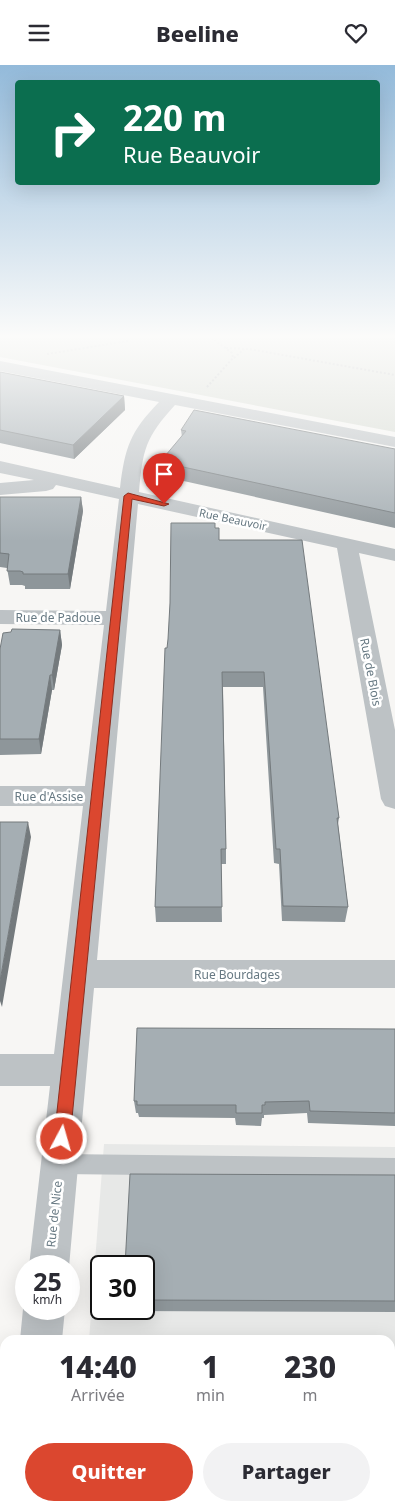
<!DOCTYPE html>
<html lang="fr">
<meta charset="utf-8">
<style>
:root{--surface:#fff;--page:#f2f2f3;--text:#2b2b33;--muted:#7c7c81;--accent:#db472f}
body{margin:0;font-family:"Noto Sans",sans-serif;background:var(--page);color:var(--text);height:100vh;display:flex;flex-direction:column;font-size:19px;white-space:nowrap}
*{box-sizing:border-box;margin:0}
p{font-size:16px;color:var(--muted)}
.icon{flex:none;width:28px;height:28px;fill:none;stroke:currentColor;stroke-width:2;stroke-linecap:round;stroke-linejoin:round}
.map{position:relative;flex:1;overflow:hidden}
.side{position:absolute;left:0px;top:1270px;width:395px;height:176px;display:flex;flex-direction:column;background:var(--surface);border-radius:15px 15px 0 0;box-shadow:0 5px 20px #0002}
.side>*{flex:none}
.guide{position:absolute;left:15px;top:15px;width:365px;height:105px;border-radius:5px;box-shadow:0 5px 20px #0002;background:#0b6e4f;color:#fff;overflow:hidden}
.speed{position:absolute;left:15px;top:1190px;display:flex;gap:10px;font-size:25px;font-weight:700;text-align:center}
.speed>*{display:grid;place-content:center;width:65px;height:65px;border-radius:50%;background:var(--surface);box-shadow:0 5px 20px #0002;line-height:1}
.speed small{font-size:12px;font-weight:400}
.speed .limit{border:2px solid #111;border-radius:8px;background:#fff;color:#111}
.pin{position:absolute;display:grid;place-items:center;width:42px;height:42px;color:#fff;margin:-51px -21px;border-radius:50% 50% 50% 0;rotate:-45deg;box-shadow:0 0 5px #0007}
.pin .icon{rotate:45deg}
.me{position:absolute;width:55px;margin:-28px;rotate:6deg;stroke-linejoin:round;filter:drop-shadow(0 0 4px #0008)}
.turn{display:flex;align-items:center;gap:18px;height:105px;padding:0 25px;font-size:22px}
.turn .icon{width:65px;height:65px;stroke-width:2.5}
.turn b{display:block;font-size:35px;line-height:42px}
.eta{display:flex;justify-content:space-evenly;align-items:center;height:85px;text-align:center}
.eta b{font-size:30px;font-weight:800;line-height:35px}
.button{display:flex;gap:10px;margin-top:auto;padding:10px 25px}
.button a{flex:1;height:58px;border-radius:30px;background:var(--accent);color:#fff;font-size:20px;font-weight:800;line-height:58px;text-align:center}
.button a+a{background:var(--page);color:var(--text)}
header{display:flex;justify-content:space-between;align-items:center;height:65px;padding:0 25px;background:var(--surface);font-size:22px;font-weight:800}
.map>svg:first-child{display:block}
.built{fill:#e7e8e7;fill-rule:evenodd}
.green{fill:#d7dbd3}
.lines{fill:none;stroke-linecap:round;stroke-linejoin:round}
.path{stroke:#b8bbbd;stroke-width:2;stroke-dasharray:2 2;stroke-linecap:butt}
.service{fill:#bdc2c5;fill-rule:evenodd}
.minor{fill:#bdc2c5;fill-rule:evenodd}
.wall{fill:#8e969a}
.shaded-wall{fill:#747a7d}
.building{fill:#a5aeb3;stroke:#747a7d}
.route{fill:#db472f;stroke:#8e2e1f}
.labels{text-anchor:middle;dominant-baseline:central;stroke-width:5;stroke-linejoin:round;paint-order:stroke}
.far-street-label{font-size:11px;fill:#677983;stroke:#fff}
.street-label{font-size:12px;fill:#677983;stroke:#fff}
</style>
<header><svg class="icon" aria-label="menu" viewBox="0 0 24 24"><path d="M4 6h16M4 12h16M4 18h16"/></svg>Beeline<svg class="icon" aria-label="heart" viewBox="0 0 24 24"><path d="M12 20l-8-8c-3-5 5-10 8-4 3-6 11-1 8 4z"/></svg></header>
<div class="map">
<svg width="395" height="1446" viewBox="0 0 395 1446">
<rect width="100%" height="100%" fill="#f7f6f4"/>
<path class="built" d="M104 1079 395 1082V1421H390V1275H89ZM101 1201H144V1244H101Z"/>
<path class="green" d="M0 273H395V367L0 292Z"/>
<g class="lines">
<path class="path" d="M226 283 249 284 395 310
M47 289 128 276 130 273
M234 293 244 284
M207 322 233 293 232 288 212 273"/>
<path class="service" d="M60 1089 395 1093V1113L60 1109 53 1106 50 1099 53 1092Z"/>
<path class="minor" d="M0 296 395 372V382L175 340C145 373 143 384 139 427L395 484V496L359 488 395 665V744L385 741 381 734 337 483 138 439 97 895H395V923H94L69 1202 29 1201 50 1021H0V989H54L83 741H0V721H85L104 560 0 559V545L106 546 119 434 56 420 53 424 46 426 0 430V418L34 415 0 408V396L120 423C125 382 130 367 159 337L0 306Z
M26 1237V1244H65L62 1275H20L23 1244Z
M5 1430V1441H47V1446H1Z"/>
</g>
<path class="wall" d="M0 307 124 331 125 345 74 394 0 378Z
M181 365 395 384V463L161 411 160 397 182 372Z
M0 432H81L83 446 70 524H25V521L22 520H10L7 503 0 502Z
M215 463 219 475 339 753 338 759 348 842 345 857 282 856 279 799 274 798 263 622H223L226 784V799H221L222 857H156L155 842 167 583Z
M60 565 62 580 54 625H52L41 689 0 690V584Z
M395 964V1061L308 1058 307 1048 264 1050V1053H262L261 1061 236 1060 235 1053 139 1052 138 1048H136L134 1036Z
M395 1110V1247L126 1246 125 1244H144V1201Z"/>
<path class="shaded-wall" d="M124 331 125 345 74 394 73 380Z
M81 432 83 446 70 524 68 509Z
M60 565 62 580 54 625 52 610Z
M50 610 52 625 41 689 39 674Z
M28 757 31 772 2 942 0 936V916Z"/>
<path class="building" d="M0 307 124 331 73 380 0 365Z
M194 345 395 384V448L160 397 186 366 181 365Z
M0 432H81L68 509H23V507L20 506H7L9 489 0 488Z
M171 458H215V463H219V475H302L339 753H337L348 842 283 841 280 784H276L264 607H222L226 784H221L222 842H155L165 583H167L168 574 170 538Z
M12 564 60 565 52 610H50L39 674H0V584L3 568 11 567Z
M0 757H28L0 916Z
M137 963 395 964V1048L310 1046 309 1036 265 1037V1040H262V1048H236V1040H137V1036H134Z
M130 1109 395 1110V1236L144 1235V1201H125Z"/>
<linearGradient id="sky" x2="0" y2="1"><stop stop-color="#93bada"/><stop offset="0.57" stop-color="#fbfbfa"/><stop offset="1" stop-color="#fbfbfa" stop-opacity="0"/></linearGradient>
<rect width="395" height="476" fill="url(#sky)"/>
<path class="route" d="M128 428 169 439 164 441 132 434 70 1074 67 1080 62 1082 56 1080 54 1074 124 431Z"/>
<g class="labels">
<g class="far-street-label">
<text transform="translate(233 454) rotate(12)">Rue Beauvoir</text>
</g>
<g class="street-label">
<text x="58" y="552">Rue de Padoue</text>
<text transform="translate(371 607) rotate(79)">Rue de Blois</text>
<text x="49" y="731">Rue d'Assise</text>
<text x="237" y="909">Rue Bourdages</text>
<text transform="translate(54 1149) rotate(-84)">Rue de Nice</text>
</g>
</g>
</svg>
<div class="speed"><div>25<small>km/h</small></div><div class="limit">30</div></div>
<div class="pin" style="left:164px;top:439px;background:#d93025"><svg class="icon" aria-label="arrive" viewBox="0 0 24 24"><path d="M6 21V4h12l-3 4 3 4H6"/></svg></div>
<svg class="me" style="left:62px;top:1074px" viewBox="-20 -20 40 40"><circle r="17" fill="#db472f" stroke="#fff" stroke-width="3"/><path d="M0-11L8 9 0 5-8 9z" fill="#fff"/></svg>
<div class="guide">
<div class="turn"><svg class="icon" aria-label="right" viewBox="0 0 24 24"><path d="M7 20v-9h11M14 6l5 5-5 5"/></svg><div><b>220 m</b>Rue Beauvoir</div></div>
</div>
<section class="side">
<div class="eta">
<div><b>14:40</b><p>Arrivée</p></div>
<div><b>1</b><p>min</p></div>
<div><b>230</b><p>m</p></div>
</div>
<div class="button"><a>Quitter</a><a>Partager</a></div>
</section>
</div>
